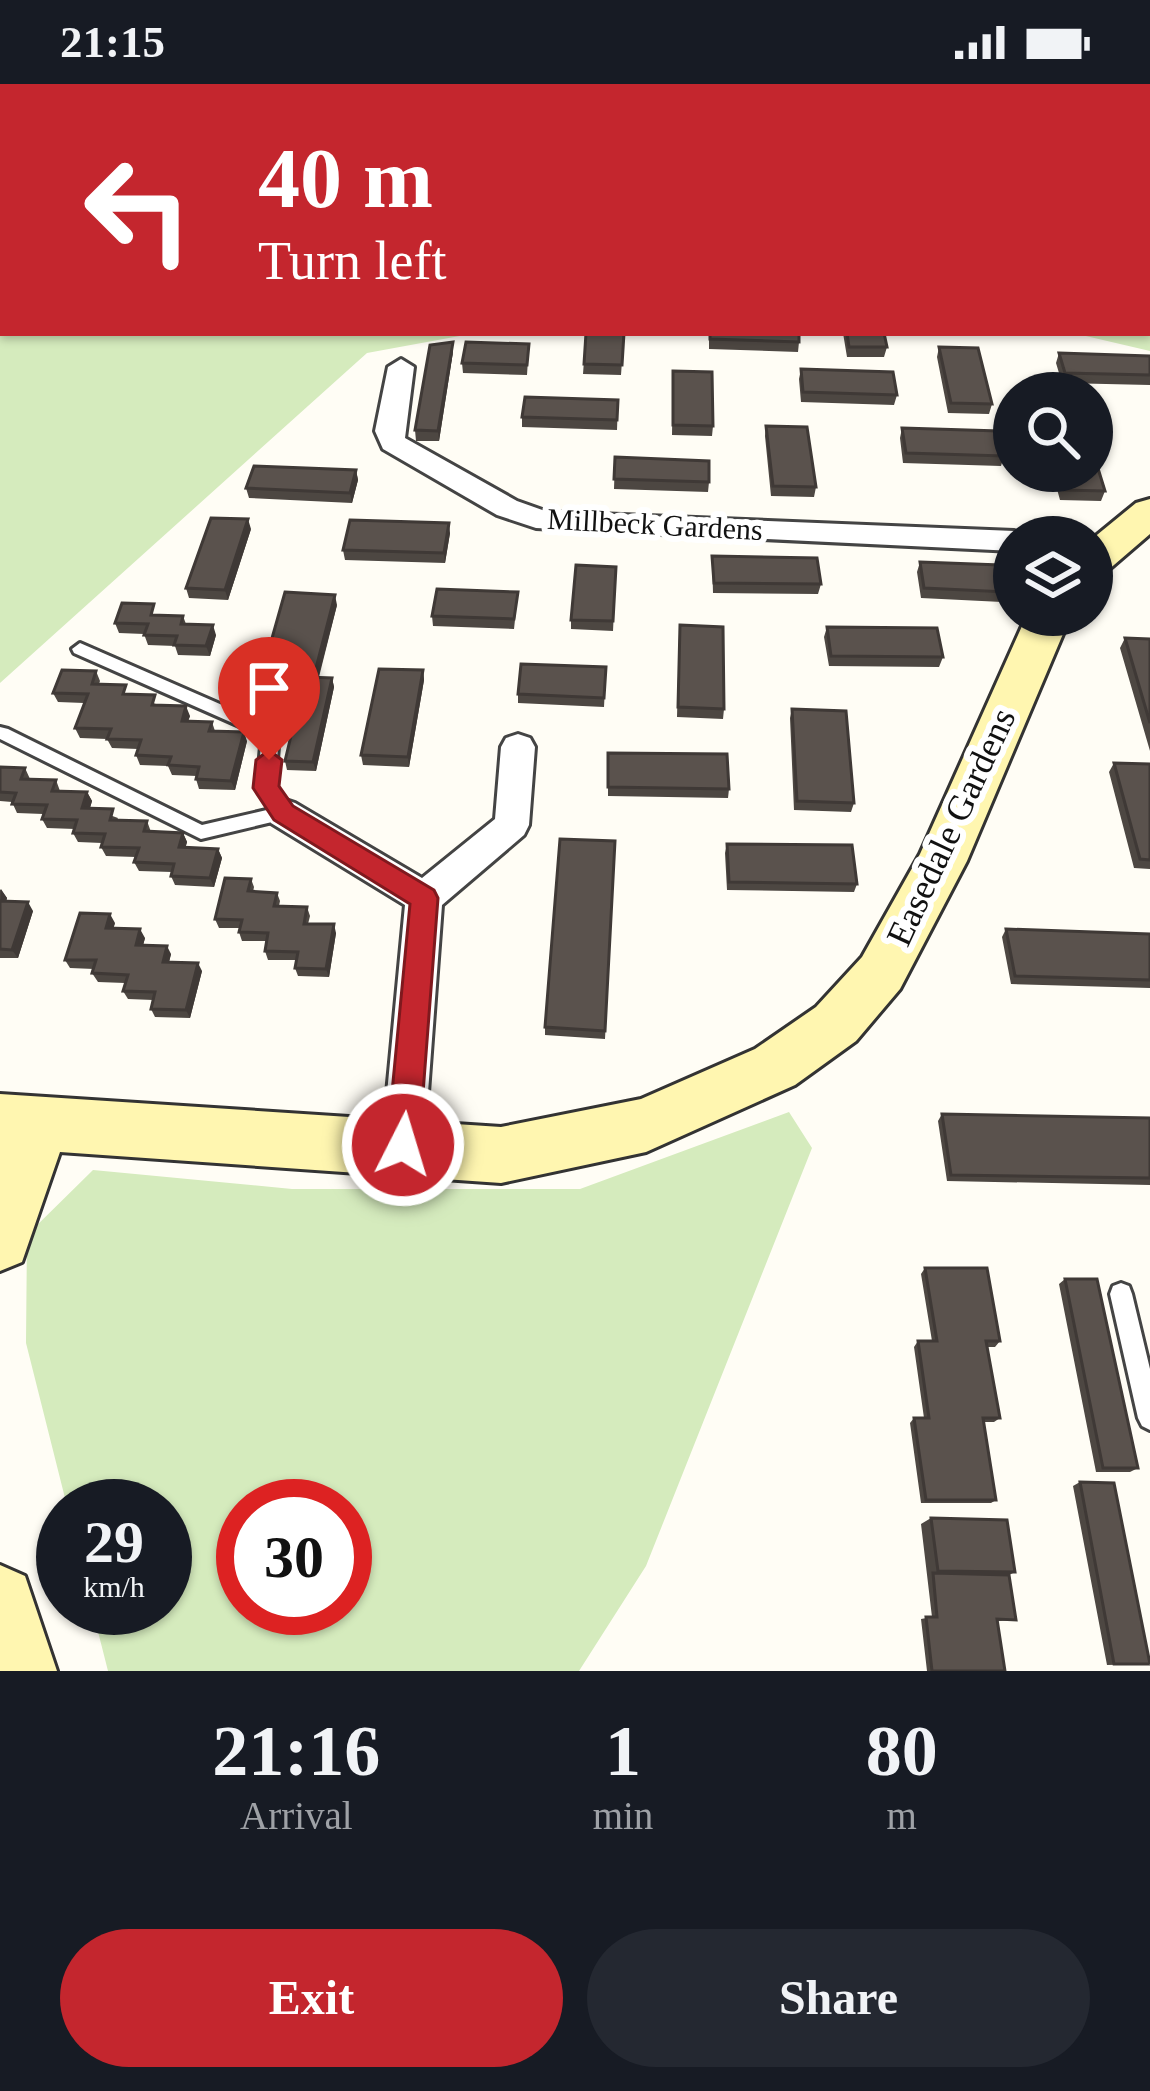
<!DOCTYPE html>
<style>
:root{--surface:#171b24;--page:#242831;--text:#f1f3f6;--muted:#9ea1a6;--accent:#c4262e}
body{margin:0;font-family:Georgia,serif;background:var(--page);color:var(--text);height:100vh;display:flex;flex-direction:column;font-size:45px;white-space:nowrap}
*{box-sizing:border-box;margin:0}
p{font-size:39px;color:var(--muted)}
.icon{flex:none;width:66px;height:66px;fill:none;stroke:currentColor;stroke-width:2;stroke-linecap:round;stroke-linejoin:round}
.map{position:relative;height:1587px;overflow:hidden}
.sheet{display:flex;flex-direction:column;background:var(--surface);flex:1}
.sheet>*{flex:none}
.guide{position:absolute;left:0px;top:0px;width:1152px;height:252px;box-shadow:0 3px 9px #0004;background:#c4262e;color:#fff;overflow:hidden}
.tools{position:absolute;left:993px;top:288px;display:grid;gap:24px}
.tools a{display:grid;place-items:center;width:120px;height:120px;border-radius:50%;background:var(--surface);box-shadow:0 3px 9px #0004;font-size:60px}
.speed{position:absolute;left:36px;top:1395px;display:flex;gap:24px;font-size:60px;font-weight:700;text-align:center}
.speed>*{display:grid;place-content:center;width:156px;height:156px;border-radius:50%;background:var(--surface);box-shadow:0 3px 9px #0004;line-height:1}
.speed small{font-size:30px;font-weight:400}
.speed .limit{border:18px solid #d22;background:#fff;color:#111}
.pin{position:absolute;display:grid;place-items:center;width:102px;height:102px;color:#fff;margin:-123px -51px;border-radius:50% 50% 50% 0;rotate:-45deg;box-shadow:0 0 12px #0007}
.pin .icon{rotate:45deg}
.me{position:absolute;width:132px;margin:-66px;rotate:5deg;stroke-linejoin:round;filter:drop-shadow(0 0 9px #0008)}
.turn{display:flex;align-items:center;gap:42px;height:252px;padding:0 60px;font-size:54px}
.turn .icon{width:156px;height:156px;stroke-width:2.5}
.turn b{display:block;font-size:84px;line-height:102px}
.eta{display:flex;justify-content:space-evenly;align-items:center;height:204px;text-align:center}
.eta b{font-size:72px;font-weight:700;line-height:84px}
.button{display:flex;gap:24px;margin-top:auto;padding:24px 60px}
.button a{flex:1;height:138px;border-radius:72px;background:var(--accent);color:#fff;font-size:48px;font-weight:700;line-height:138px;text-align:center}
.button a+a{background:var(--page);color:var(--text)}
.status{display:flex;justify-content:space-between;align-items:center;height:84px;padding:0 60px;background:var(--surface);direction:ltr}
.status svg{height:33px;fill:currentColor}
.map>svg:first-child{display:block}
.green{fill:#d5ebbd;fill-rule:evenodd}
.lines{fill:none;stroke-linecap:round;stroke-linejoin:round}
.lane-casing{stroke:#444;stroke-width:6}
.street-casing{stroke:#444;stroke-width:6}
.secondary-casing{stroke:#333;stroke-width:6}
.lane{fill:#fff;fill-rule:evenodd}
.street{fill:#fff;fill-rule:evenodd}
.secondary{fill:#fff6b0;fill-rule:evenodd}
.wall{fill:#4d4742}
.shaded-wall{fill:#3f3936}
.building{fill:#5a524d;stroke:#3f3936;stroke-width:3}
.route{fill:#c4262e;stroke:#7f191e;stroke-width:3}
.labels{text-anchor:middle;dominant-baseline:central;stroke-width:12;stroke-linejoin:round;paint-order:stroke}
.far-street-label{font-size:30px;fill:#111;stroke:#fff}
.street-label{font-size:36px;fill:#111;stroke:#fff}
</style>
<div class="status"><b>21:15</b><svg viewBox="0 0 49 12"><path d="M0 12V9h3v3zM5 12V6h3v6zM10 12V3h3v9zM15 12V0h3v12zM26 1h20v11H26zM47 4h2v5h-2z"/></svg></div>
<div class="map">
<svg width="1150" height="1587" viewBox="0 0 1150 1587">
<rect width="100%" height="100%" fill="#fffdf5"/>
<path class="green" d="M0 0H1150V267L1073 249H1149V3H3V249H476L367 269 0 599Z
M789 1028 812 1064 646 1482 579 1587H108L92 1524H165V1422H67L26 1259 27 1151 93 1086 292 1105H580ZM243 1422H345V1524H243Z"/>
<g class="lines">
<g class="lane-casing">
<path id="lane" d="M80 559 277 645 279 649 275 703 292 729 289 734 201 755 0 655V643L8 645 202 741 271 725 257 704 262 652 74 569 72 565Z
M1121 1199 1129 1202 1132 1210 1150 1285V1346L1142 1342 1138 1334 1110 1210 1113 1202Z"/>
</g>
<g class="street-casing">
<path id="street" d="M401 275 414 283 405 354 517 417 548 428 1014 447 1026 453H1014V467L536 444 497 431 383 365 375 347 388 283Z
M518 650 530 654 535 663 529 741 524 751 442 821 424 1062 418 1076 403 1081 388 1076 382 1062 405 821 271 739 266 729 271 719 283 715 295 719 422 794 495 735 501 663 506 654Z"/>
</g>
<g class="secondary-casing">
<path id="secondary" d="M1150 415V450L1107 487 1092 491V455L1136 419Z
M1027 531H1071L967 777 900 905 856 957 795 1001 646 1068 501 1099 60 1068 22 1178 0 1187V1010L501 1043 641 1015 755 965 816 923 862 873 920 770Z
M0 1481 25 1492 57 1587H0Z"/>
</g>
<use href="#lane" class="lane"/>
<use href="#street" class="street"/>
<use href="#secondary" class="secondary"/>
</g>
<path class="wall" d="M586 249H624L621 291 583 290Z
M709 249H799V258L798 268 709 265Z
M843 249H884L887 263 884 273H847Z
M529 260 527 291 463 289 462 279Z
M939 263 992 320 989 330 948 329 937 273Z
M453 268 439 357H416L415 346Z
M1059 269 1150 272V301L1062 299 1056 279Z
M801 285 897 311 894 321 801 318 799 295Z
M673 287 713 342 712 352 672 351Z
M618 316 617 346 522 343V333Z
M766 342 816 403 814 413 771 412 765 352Z
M902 344 1004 372 1001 382 903 379 900 354Z
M615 373 709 398 708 408 614 405Z
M356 386 358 396 352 419 249 414 246 404Z
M1052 387H1092L1105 407 1101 417 1060 416Z
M251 445 228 516 189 514 186 504Z
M450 449 445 479 345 476 343 466Z
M712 472 821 500 818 510 713 509Z
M920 478 1006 508 1002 518 921 514 917 488Z
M616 483 613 547 571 545V536Z
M518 508 514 545 433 542 432 532Z
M337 521 319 593 332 594 334 603 316 687 287 686 285 677 304 597 266 595 263 586Z
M158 530V531L183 532 186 540 216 551 210 572 178 571 175 562 148 561 144 550 119 549 115 539Z
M827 543 943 573 939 583 829 582 824 553Z
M679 551 724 625 723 635 677 633Z
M1125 554 1150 555V667L1120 564Z
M606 583 604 623 518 619V610Z
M423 586 424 596 409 683 363 681 361 671Z
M96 587 100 597 99 600 190 632 188 637 212 638 215 647 247 657 235 706 199 705 196 695 197 692 172 691 168 682 140 681 136 671 138 665 112 664 107 655 80 654 75 644 84 619 58 618 53 609Z
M792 625 854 719 851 728 794 726 790 634Z
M608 669 729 705 728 714 608 712Z
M1114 679 1150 680V785L1134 784 1109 688Z
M0 683 25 684 30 695 56 696 60 707 87 708 92 717 90 724 118 734 117 736 147 737 151 748 183 749 187 758 185 764 218 765 222 774 214 803 175 801 171 792 172 788 139 787 134 778 136 773 106 772 101 763 102 759 78 758 73 749 75 745 47 744 42 735 43 730 17 729 12 718 0 717Z
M615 757 605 955 545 951V943Z
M727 760 857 800 854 808 727 806 725 769Z
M251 795 254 803 253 808 277 809 280 817 279 822 307 823 310 832 308 840 336 849 329 893 298 892 295 884 297 876H268L265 867 267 857H242L239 848 240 844H219L215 835Z
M0 805 7 814 6 818 33 827 18 874H0Z
M115 839 113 844 145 854 143 861 171 870 169 878 202 887 190 934 155 933 151 925 153 916 128 915 123 907 125 899 98 898 92 889 94 885 70 884 65 876Z
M1006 845 1150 850V904L1011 900 1002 853Z
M942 1030 1150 1034V1101L947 1097 938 1037Z
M925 1184 1000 1257 995 1263H987L1000 1334 994 1338H983L996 1416 991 1419H921L910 1339 914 1334H924L914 1263 918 1257H932L921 1190Z
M1065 1195 1138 1384 1130 1388H1096L1059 1200Z
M1080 1398 1150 1580 1107 1581 1073 1402Z
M931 1434 1015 1488 1009 1491 1016 1536 998 1537 1005 1587H927L921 1535 932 1533 921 1440Z"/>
<path class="shaded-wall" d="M453 258V268L439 357 438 347Z
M356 386 358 396 352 419 350 409Z
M248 435 251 445 228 516 225 506Z
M449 439 450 449 445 479 444 469Z
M335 511 337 521 317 598 315 588Z
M213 541 216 551 210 572 206 562Z
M423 586 424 596 409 683 408 673Z
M332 594 334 603 316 687 313 678Z
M186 622 190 632 185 646 182 637Z
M244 648 247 657 235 706 231 697Z
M87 708 92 717 87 733 82 724Z
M183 749 187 758 183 773 179 763Z
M218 765 222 774 214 803 210 794Z
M1 805 7 814 3 826 0 822Z
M28 818 33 827 18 874 12 866Z
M110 830 115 839 111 853 106 844Z
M334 840 336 849 329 893 326 885Z
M140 845 145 854 141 869 136 861Z
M167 862 171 870 167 886 163 878Z
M198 879 202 887 190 934 186 926Z"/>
<path class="building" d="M586 249H624L622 281 584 280Z
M710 249H799V258L710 255Z
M847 249H884L887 263H849Z
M453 258 438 347 415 346 430 261Z
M466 258 529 260 527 281 462 279Z
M939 263 978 264 992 320 951 319Z
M1059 269 1150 272V291L1065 289Z
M801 285 893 288 897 311 803 308Z
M673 287 712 288 713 342 673 341Z
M525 313 618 316 617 336 522 333Z
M766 342 807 343 816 403 773 402Z
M902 344 999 347 1004 372 906 369Z
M1092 365 1105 407 1064 406 1059 387H1092Z
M615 373 709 377V398L614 395Z
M254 382 356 386 350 409 246 404Z
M211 434 248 435 225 506 186 504Z
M350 436 449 439 444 469 343 466Z
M712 472 817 474 821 500 714 499Z
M920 478 1000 481 1006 508 924 504Z
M576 481 616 483 613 537 571 536Z
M437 505 518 508 514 535 432 532Z
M285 508 335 511 315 588 263 586Z
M122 519 154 520 151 531 183 532 181 540 213 541 206 562 174 561 177 552 144 551 148 540 115 539Z
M680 541 723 543 724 625 678 623Z
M827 543 937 544 943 573 831 572Z
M1125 554 1150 555V639Z
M521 580 606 583 604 614 518 610Z
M379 585 423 586 408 673 361 671Z
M62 586 96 587 92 600 126 601 123 610 155 611 152 621 186 622 182 637 212 638 209 647 244 648 231 697 196 695 199 683 168 681 171 673 136 671 141 656 107 655 111 645 75 644 88 610 53 609Z
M305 593 332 594 313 678 285 677Z
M792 625 846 627 854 719 797 717Z
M608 669 727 670 729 705 608 703Z
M1114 679 1150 680V776L1140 775Z
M0 683 25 684 21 695 56 696 52 707 87 708 82 724 113 725 110 736 147 737 144 747 183 749 179 763 218 765 210 794 171 792 174 780 134 778 139 764 101 763 105 750 73 749 77 736 42 735 47 721 12 720 16 709 0 708Z
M560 755 615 757 605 947 545 943Z
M727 760 852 761 857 800 729 798Z
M225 794 251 795 248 807 277 809 274 822 307 823 304 840H334L326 885 295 884 298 868 265 867 268 849 239 848 242 836 215 835Z
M0 817 28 818 12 866 0 865Z
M80 829 110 830 106 844 140 845 136 861 167 862 163 878 198 879 186 926 151 925 155 908 123 907 128 891 92 889 96 876H65Z
M1006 845 1150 850V896L1015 892Z
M942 1030 1150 1034V1094L951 1091Z
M925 1184H987L1000 1257H986L1000 1334H983L996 1416H926L914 1334H929L918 1257H937Z
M1065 1195H1097L1138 1384H1103Z
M1080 1398 1114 1399 1150 1580H1114Z
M931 1434 1007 1436 1015 1488 938 1487Z
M933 1489 1009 1491 1016 1536 997 1535 1005 1587H932L926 1533H937Z"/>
<path class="route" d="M269 666 282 676 279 702 293 722 434 806 438 814 419 1061 414 1072 403 1076 392 1072 387 1061 410 820 274 736 253 704 256 676Z"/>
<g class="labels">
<g class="far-street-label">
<text transform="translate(655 440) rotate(3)">Millbeck Gardens</text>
</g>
<g class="street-label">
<text transform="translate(951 743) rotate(-65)">Easedale Gardens</text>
</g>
</g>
</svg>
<div class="tools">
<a><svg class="icon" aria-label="search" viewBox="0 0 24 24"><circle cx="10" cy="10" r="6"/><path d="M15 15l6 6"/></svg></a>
<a><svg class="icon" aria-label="layers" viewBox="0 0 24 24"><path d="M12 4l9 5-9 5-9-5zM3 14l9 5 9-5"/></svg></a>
</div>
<div class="speed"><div>29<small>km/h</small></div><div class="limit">30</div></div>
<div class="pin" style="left:269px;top:676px;background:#d93025"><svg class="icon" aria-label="arrive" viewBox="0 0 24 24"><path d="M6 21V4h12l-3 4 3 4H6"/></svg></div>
<svg class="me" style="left:403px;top:1061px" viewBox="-20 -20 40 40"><circle r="17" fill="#c4262e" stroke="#fff" stroke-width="3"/><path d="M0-11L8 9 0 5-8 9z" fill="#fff"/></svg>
<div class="guide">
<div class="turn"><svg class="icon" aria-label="left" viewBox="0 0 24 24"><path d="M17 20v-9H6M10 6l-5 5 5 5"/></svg><div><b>40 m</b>Turn left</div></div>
</div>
</div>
<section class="sheet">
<div class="eta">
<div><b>21:16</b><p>Arrival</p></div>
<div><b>1</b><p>min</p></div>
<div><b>80</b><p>m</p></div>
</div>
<div class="button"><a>Exit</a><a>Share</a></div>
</section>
